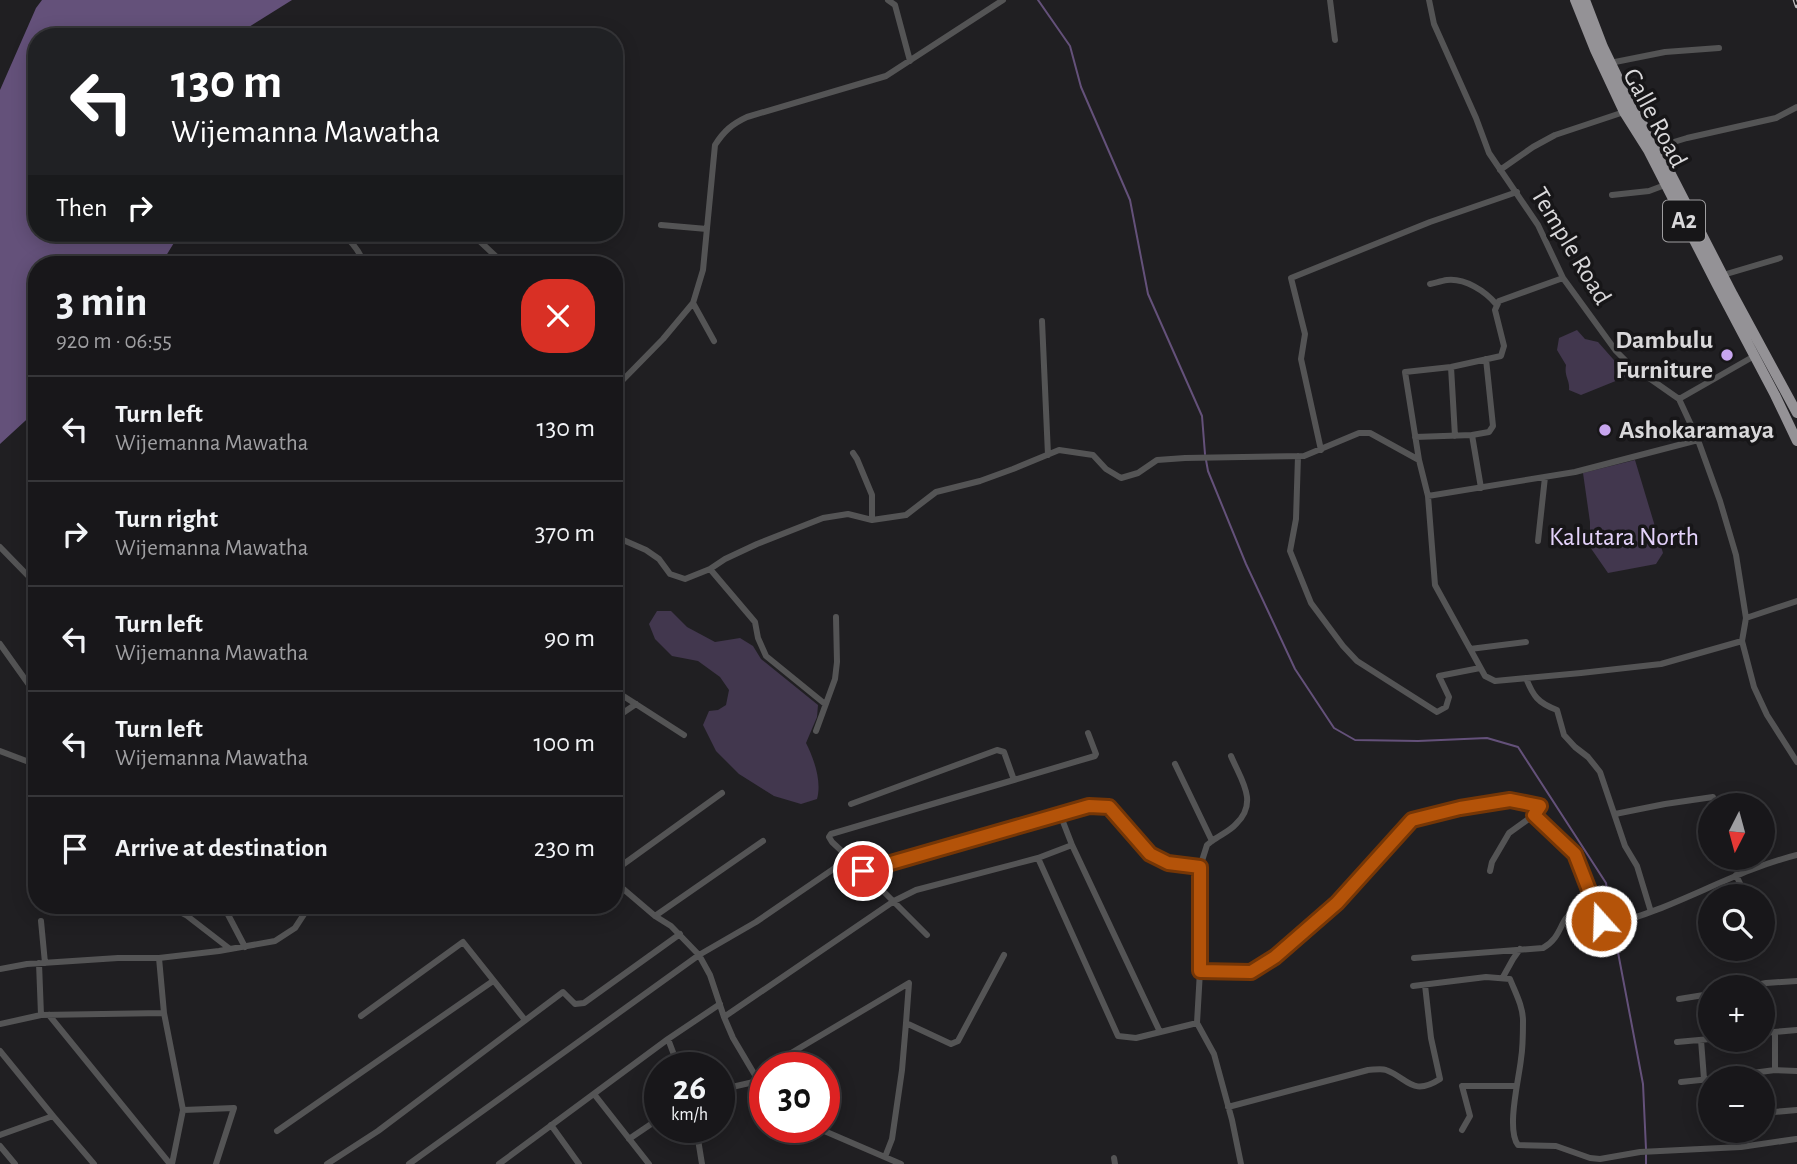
<!DOCTYPE html>
<meta charset="utf-8">
<style>
:root{--surface:#18171a;--page:#212023;--text:#f1f3f6;--muted:#9f9fa2;--line:#363639}
body{margin:0;font-family:"Alegreya Sans",sans-serif;background:var(--page);color:var(--text);height:100vh;display:flex;flex-direction:column;font-size:26px;white-space:nowrap}
*{box-sizing:border-box;margin:0}
p{font-size:23px;color:var(--muted)}
.icon{flex:none;width:38px;height:38px;fill:none;stroke:currentColor;stroke-width:2;stroke-linecap:round;stroke-linejoin:round}
.map{position:relative;flex:1;overflow:hidden}
.side{position:absolute;left:28px;top:256px;width:595px;height:658px;display:flex;flex-direction:column;background:var(--surface);border-radius:28px;box-shadow:0 4px 18px #0003,0 0 0 2px var(--line)}
.side>*{flex:none}
.banner{position:absolute;left:28px;top:28px;width:595px;height:214px;border-radius:28px;box-shadow:0 4px 18px #0003,0 0 0 2px var(--line);background:#202124;color:#fff;overflow:hidden}
.needle{width:46px;rotate:186deg}
.controls{position:absolute;left:1698px;top:793px;display:grid;gap:14px}
.controls a{display:grid;place-items:center;width:77px;height:77px;border-radius:50%;background:var(--surface);box-shadow:0 4px 18px #0003,0 0 0 2px var(--line);font-size:35px}
.speed{position:absolute;left:644px;top:1052px;display:flex;gap:14px;font-size:35px;font-weight:700;text-align:center}
.speed>*{display:grid;place-content:center;width:91px;height:91px;border-radius:50%;background:var(--surface);box-shadow:0 4px 18px #0003,0 0 0 2px var(--line);line-height:1}
.speed small{font-size:18px;font-weight:400}
.speed .limit{border:10px solid #d22;background:#fff;color:#111}
.pin{position:absolute;display:grid;place-items:center;width:60px;height:60px;color:#fff;margin:-30px;border:4px solid #fff;border-radius:50%;box-shadow:0 2px 7px #0007}
.me{position:absolute;width:77px;margin:-38px;rotate:340deg;stroke-linejoin:round;filter:drop-shadow(0 0 5px #0008)}
.turn{display:flex;align-items:center;gap:24px;height:147px;padding:0 28px;font-size:32px}
.turn .icon{width:91px;height:91px;stroke-width:2.5}
.turn b{display:block;font-size:49px;line-height:60px}
.then{display:flex;align-items:center;height:66px;padding:0 28px;background:#0003;gap:14px;font-size:26px}
.round{display:grid;place-items:center;flex:none;width:74px;height:74px;border-radius:28px;background:var(--page)}
.summary{display:flex;align-items:center;justify-content:space-between;height:119px;padding:0 28px}
h1{font-size:42px;font-weight:700;line-height:52px}
ul{padding:0;list-style:none}
li{display:flex;align-items:center;gap:21px;height:105px;padding:0 28px;border-top:2px solid var(--line)}
li div{flex:1}
li b{display:block;font-size:26px}
li em{font-style:normal}
.map>svg:first-child{display:block}
.green{fill:#42374e}
.water{fill:#64517a}
.lines{fill:none;stroke-linecap:round;stroke-linejoin:round}
.stream{stroke:#64517a;stroke-width:2}
.minor{stroke:#545455;stroke-width:6}
.trunk{stroke:#949296;stroke-width:10}
.rail-casing{stroke:#bebdbf;stroke-width:4.5}
.rail{stroke:#171618;stroke-width:2;stroke-dasharray:5;stroke-linecap:butt}
.route-casing{stroke:#753606;stroke-width:18}
.route{stroke:#b45309;stroke-width:12}
.poi-dot{fill:#c8a6ef;stroke:#171618;stroke-width:2.5}
.labels{text-anchor:middle;dominant-baseline:central;stroke-width:7;stroke-linejoin:round;paint-order:stroke}
.shield{fill:#171618;stroke:#9f9ea0;stroke-width:2}
.shield-label{font-size:24px;font-weight:bold;fill:#d9d8da}
.street-label{font-size:26px;fill:#d9d8da;stroke:#171618}
.poi-label{font-size:26px;font-weight:bold;fill:#d9d8da;stroke:#171618;text-anchor:end}
.park-label{font-size:26px;fill:#e4d2fb;stroke:#171618}
</style>
<div class="map">
<svg width="1797" height="1164" viewBox="0 0 1797 1164">
<rect width="100%" height="100%" fill="#201f22"/>
<path class="green" d="M1577 330 1585 339 1598 342 1628 376 1581 395 1569 390C1570 379 1564 377 1566 365L1557 350 1559 338Z
M1635 460 1663 553 1656 564 1608 573 1590 547V522L1583 473Z
M657 611H671L687 627 715 642 740 638 753 646 761 659 818 705 817 717 806 743C814 759 822 781 817 799L801 804 774 796 739 774 716 751 703 725 709 711 718 710 726 705 729 690 720 677 698 661 672 656 655 639 649 624Z"/>
<path class="water" d="M42 0H292L233 37H37V233H180L161 264H37V410L0 444V90L36 8Z"/>
<g class="lines">
<path class="stream" d="M1038 0 1070 46 1081 87 1130 200 1148 294 1202 416 1205 454
M1206 460 1208 471 1246 564 1295 669 1334 728 1355 740 1418 741 1487 738 1518 747 1606 883 1612 921
M1613 926 1643 1084 1646 1149
M1646 1155V1164"/>
<path class="minor" d="M888 0 895 5 910 61
M1330 0 1335 40
M1429 0 1434 24 1476 118 1489 153 1538 225 1563 278 1616 351 1629 364 1679 399 1698 440 1720 501 1736 555 1746 618 1742 641 1754 687 1767 715 1797 762
M1610 63 1665 52 1719 48
M1654 148 1687 138 1776 118 1797 107
M1500 170 1533 147 1555 135 1624 112
M1612 195 1649 191 1665 185
M661 225 707 229
M342 233C352 242 360 251 364 264
M471 233 504 264
M1723 275 1780 258
M1430 284C1435 283 1441 281 1447 280 1465 278 1485 291 1496 304
M693 303 714 341
M1042 321 1048 455
M1451 367 1455 436
M614 389 663 339 693 303 703 270 715 145C724 131 732 124 747 117L886 76 1003 0
M1679 399 1756 355
M1415 437 1472 435
M1321 450 1301 359 1305 334 1291 278 1430 222 1517 192
M853 453 857 459 872 495V520
M1298 456 1296 519 1290 551 1311 603 1343 646 1357 661 1437 712 1446 707 1449 697 1439 676 1480 668
M1419 460 1405 372 1451 367 1501 356 1504 346 1495 310 1499 301 1563 278
M1481 488 1472 435 1489 432 1493 426 1486 359
M1428 496 1435 585 1485 676 1495 681 1581 673 1661 664 1742 641
M614 536 646 550 659 559 670 574 685 579 710 569 725 559 757 544 823 518 848 514 872 520 906 515 936 492 980 481 1013 469 1059 450 1093 455 1106 469 1121 478 1138 473 1157 460 1185 458 1304 456 1359 433H1370L1419 460 1428 496 1575 472 1698 440
M1538 541 1545 477
M0 547 37 585
M710 569 755 622 758 638 766 656 825 704
M1746 618 1797 601
M0 644 37 696
M1470 649 1526 642
M1526 678C1533 696 1538 703 1557 710L1564 735 1575 747 1588 757 1600 772 1625 846 1637 866 1651 912
M614 690 684 735
M614 719 636 704
M816 731 835 679 837 662 836 617
M0 751 37 765
M1175 764 1212 841C1220 835 1230 831 1236 824 1259 802 1241 780 1231 756
M851 804 997 750 1004 752 1014 780
M1060 814 1072 845
M1615 814 1665 804 1713 797
M1038 858 1072 845 1160 1032
M1200 867 1207 845 1212 841
M614 871 722 793
M863 871 1089 805 1109 807 1150 854 1168 863 1200 867V971L1251 972 1275 957 1303 935 1337 903 1412 820 1460 809 1510 800 1540 806 1534 815 1575 854 1601 921 1609 925C1675 909 1732 871 1797 855
M1490 871 1492 862 1509 833 1534 815
M1736 875 1746 896
M614 881 655 916 671 926 699 955 710 975 724 1017 733 1038 765 1092
M167 905 186 915 230 949
M223 905 245 947
M655 916 763 841
M41 921 45 963
M927 935 863 871 832 842 829 837 831 834 1095 756 1096 754 1088 733
M159 958 164 1013
M1414 958 1543 948C1571 933 1554 897 1601 921
M39 963 41 1015
M0 969 27 964 118 958H159L219 951 275 941 295 928 310 905
M1503 977 1513 959 1520 949
M1413 986 1486 977 1510 979C1515 992 1523 1006 1523 1021 1523 1033 1523 1047 1521 1059 1519 1079 1506 1129 1518 1145L1556 1146 1590 1158 1600 1159 1640 1152 1741 1147 1796 1139
M1747 987 1766 983 1797 981
M1679 999 1710 994
M49 1015 170 1164
M361 1016 463 942 525 1020
M724 1017 894 901 916 890 1038 858 1118 1036 1136 1038 1197 1023 1200 971
M1197 1023 1214 1054 1232 1120 1241 1164
M0 1024 41 1015 164 1013 183 1110 172 1164
M1775 1032V1070
M1762 1033 1797 1030
M668 1039 679 1068
M1701 1040 1704 1079
M1677 1042 1710 1039
M0 1051 53 1116 0 1135
M766 1068 909 983 906 1023 951 1044 958 1041 1004 955
M1715 1078 1775 1070 1797 1071
M1681 1082 1710 1079
M719 1090 758 1081
M594 1094 649 1164
M1228 1107 1368 1070C1373 1070 1381 1068 1386 1070 1408 1078 1412 1097 1440 1079L1431 1038 1425 985
M183 1110 234 1108 216 1164
M1762 1113 1797 1110
M53 1116 94 1164
M1707 1118 1710 1117
M551 1125 579 1164
M696 1127 702 1164
M815 1127 901 1164
M1462 1130 1470 1116 1462 1086H1516
M277 1131 493 981
M629 1139 660 1118
M0 1146 15 1164
M885 1157 892 1139 902 1070 906 1023
M1114 1158 1115 1164
M327 1164 378 1131 563 992 575 1004 584 1003 680 934
M409 1164 699 955 756 922 848 859
M499 1164 668 1039 720 1004"/>
<path class="trunk" d="M1575 0 1595 50 1624 112 1648 150 1717 285 1775 395 1797 441
M1585 0 1603 47 1633 109 1657 147 1733 295 1797 413"/>
<g class="rail-casing">
<path id="rail" d="M1795 0 1797 6"/>
</g>
<use href="#rail" class="rail"/>
</g>
<g class="lines">
<g class="route-casing">
<path id="route" d="M863 871 1089 806 1109 807 1150 854 1168 863 1200 867V971L1251 972 1275 957 1337 903 1412 820 1460 808 1510 800 1540 806 1534 815 1575 854 1601 921"/>
</g>
<use href="#route" class="route"/>
</g>
<g class="poi-dot">
<circle cx="1727" cy="355" r="7"/>
<circle cx="1605" cy="430" r="7"/>
</g>
<g class="labels">
<rect class="shield" x="1663" y="200.5" width="42" height="41" rx="5"/>
<g class="shield-label">
<text x="1684" y="221">A2</text>
</g>
<g class="street-label">
<text transform="translate(1655 118) rotate(62)">Galle Road</text>
<text transform="translate(1571 246) rotate(59)">Temple Road</text>
</g>
<g class="poi-label">
<text x="1713" y="340">Dambulu<tspan x="1713" dy="30">Furniture</tspan></text>
<text x="1619" y="430" text-anchor="start">Ashokaramaya</text>
</g>
<g class="park-label">
<text x="1624" y="537">Kalutara North</text>
</g>
</g>
</svg>
<div class="controls">
<a><svg class="needle" viewBox="-14 -14 28 28"><path d="M0-13l5 13h-10z" fill="#e53935"/><path d="M0 13l5-13h-10z" fill="#9f9fa2"/></svg></a>
<a><svg class="icon" aria-label="search" viewBox="0 0 24 24"><circle cx="10" cy="10" r="6"/><path d="M15 15l6 6"/></svg></a>
<a>+</a>
<a>−</a>
</div>
<div class="speed"><div>26<small>km/h</small></div><div class="limit">30</div></div>
<div class="pin" style="left:863px;top:871px;background:#d93025"><svg class="icon" aria-label="arrive" viewBox="0 0 24 24"><path d="M6 21V4h12l-3 4 3 4H6"/></svg></div>
<svg class="me" style="left:1601px;top:921px" viewBox="-20 -20 40 40"><circle r="17" fill="#b45309" stroke="#fff" stroke-width="3"/><path d="M0-11L8 9 0 5-8 9z" fill="#fff"/></svg>
<div class="banner">
<div class="turn"><svg class="icon" aria-label="left" viewBox="0 0 24 24"><path d="M17 20v-9H6M10 6l-5 5 5 5"/></svg><div><b>130 m</b>Wijemanna Mawatha</div></div>
<div class="then">Then<svg class="icon" aria-label="right" viewBox="0 0 24 24"><path d="M7 20v-9h11M14 6l5 5-5 5"/></svg></div>
</div>
<section class="side">
<div class="summary"><div><h1>3 min</h1><p>920 m · 06:55</p></div><a class="round" style="background:#d93025;color:#fff"><svg class="icon" aria-label="close" viewBox="0 0 24 24"><path d="M6 6l12 12M18 6L6 18"/></svg></a></div>
<ul>
<li><svg class="icon" aria-label="left" viewBox="0 0 24 24"><path d="M17 20v-9H6M10 6l-5 5 5 5"/></svg><div><b>Turn left</b><p>Wijemanna Mawatha</p></div><em>130 m</em></li>
<li><svg class="icon" aria-label="right" viewBox="0 0 24 24"><path d="M7 20v-9h11M14 6l5 5-5 5"/></svg><div><b>Turn right</b><p>Wijemanna Mawatha</p></div><em>370 m</em></li>
<li><svg class="icon" aria-label="left" viewBox="0 0 24 24"><path d="M17 20v-9H6M10 6l-5 5 5 5"/></svg><div><b>Turn left</b><p>Wijemanna Mawatha</p></div><em>90 m</em></li>
<li><svg class="icon" aria-label="left" viewBox="0 0 24 24"><path d="M17 20v-9H6M10 6l-5 5 5 5"/></svg><div><b>Turn left</b><p>Wijemanna Mawatha</p></div><em>100 m</em></li>
<li><svg class="icon" aria-label="arrive" viewBox="0 0 24 24"><path d="M6 21V4h12l-3 4 3 4H6"/></svg><div><b>Arrive at destination</b></div><em>230 m</em></li>
</ul>
</section>
</div>
